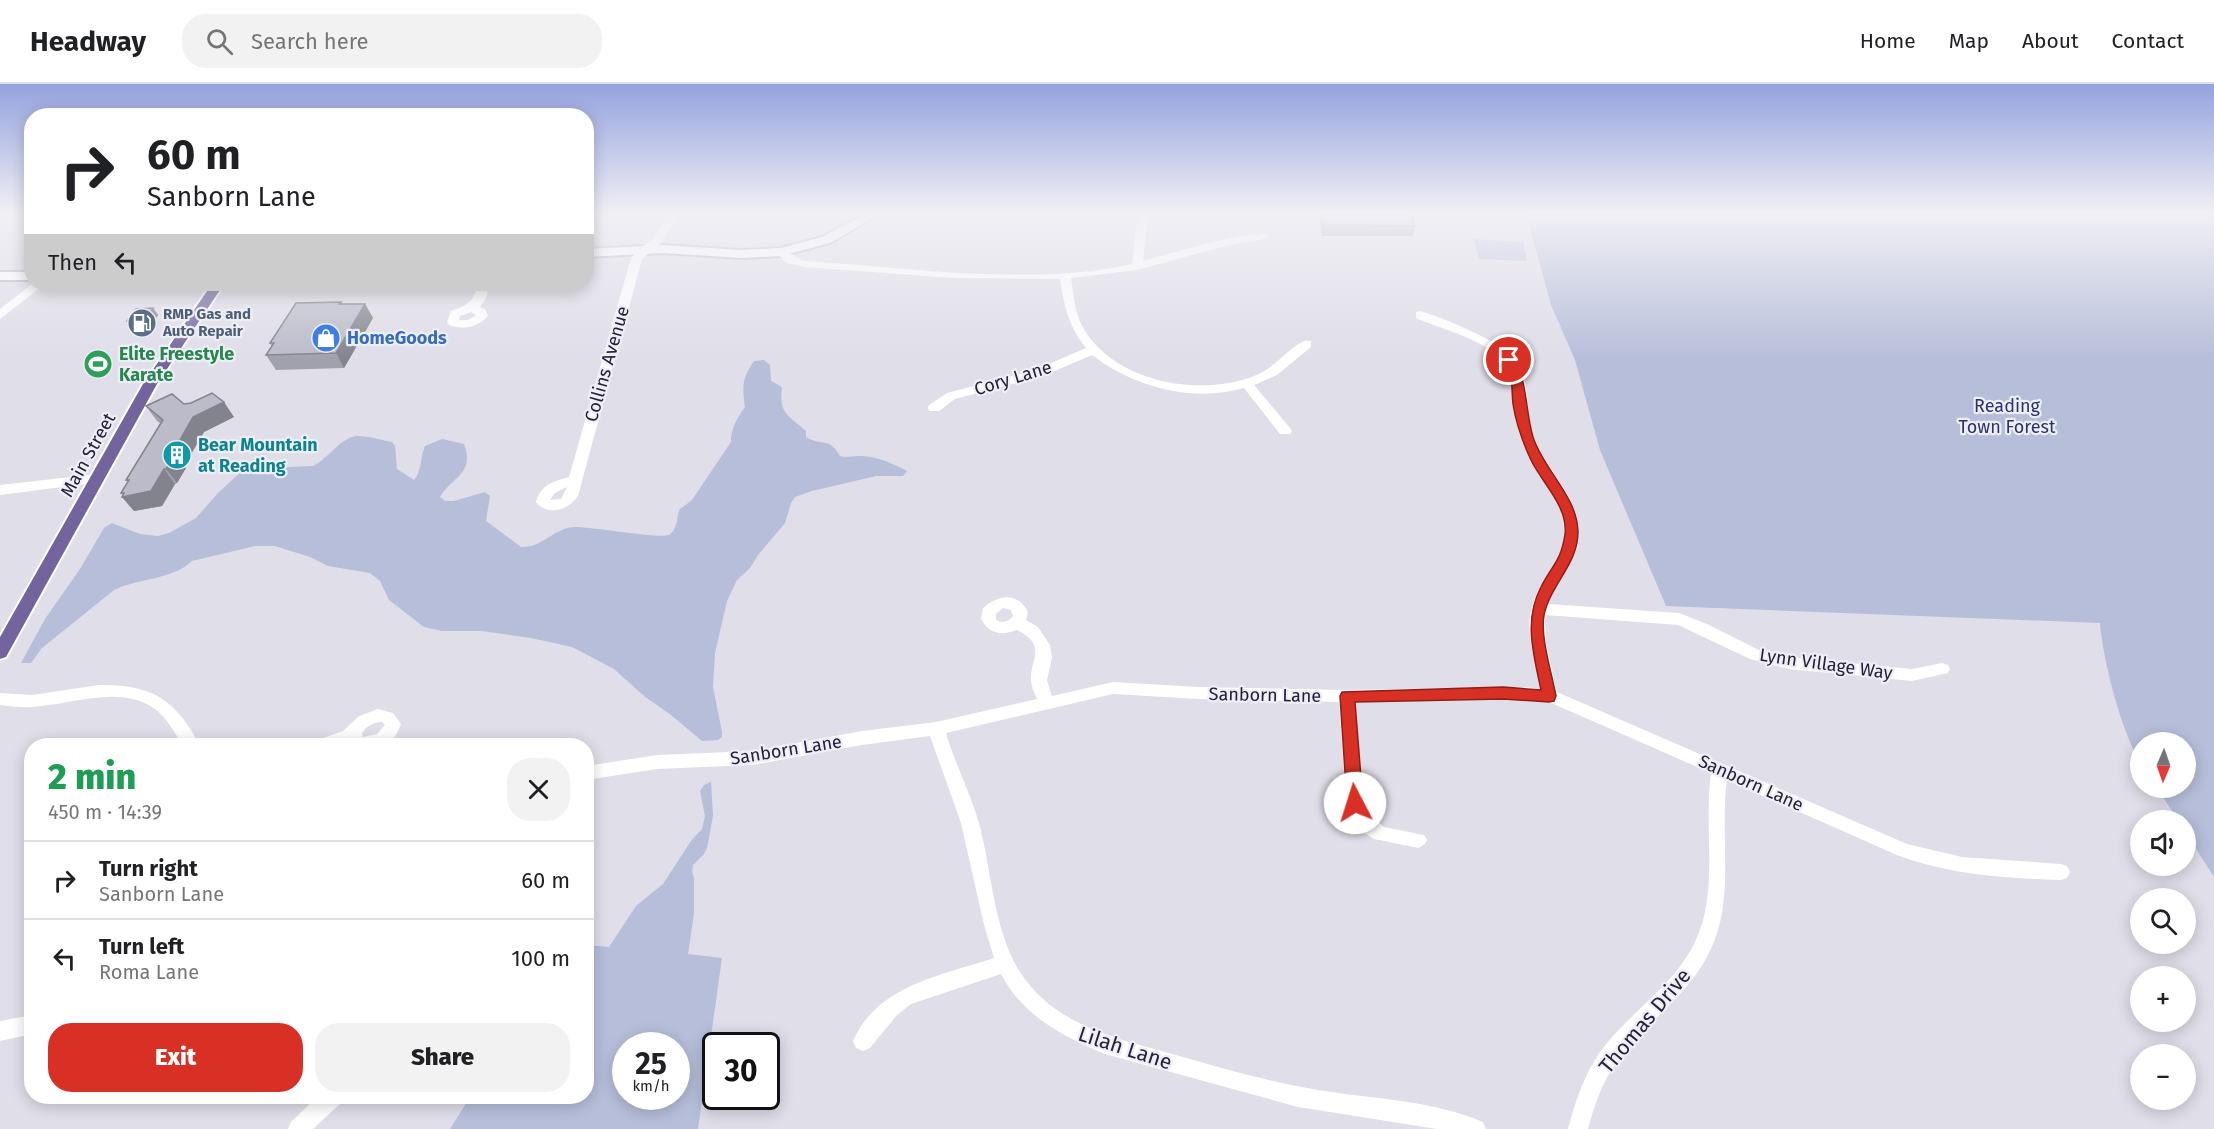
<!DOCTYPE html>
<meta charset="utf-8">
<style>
:root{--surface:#fff;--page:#f2f2f2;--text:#202124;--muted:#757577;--line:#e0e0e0;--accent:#d93025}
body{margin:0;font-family:"Fira Sans",sans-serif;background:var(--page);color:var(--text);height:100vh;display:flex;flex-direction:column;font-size:22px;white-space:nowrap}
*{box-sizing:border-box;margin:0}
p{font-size:20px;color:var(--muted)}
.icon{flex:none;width:33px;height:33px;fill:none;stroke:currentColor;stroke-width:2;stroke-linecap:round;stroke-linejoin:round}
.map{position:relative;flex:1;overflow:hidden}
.details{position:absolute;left:24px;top:654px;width:570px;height:366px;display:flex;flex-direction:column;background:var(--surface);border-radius:24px;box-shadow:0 3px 15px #0003}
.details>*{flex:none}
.top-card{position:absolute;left:24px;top:24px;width:570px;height:183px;border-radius:24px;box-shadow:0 3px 15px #0003;background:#fff;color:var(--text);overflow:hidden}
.needle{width:39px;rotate:182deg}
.buttons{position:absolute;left:2130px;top:648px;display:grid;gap:12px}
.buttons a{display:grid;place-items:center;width:66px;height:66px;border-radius:50%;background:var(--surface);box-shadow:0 3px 15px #0003;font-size:30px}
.speed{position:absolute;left:612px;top:948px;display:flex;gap:12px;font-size:30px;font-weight:700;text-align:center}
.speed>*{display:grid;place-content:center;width:78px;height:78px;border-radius:50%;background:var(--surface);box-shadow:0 3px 15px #0003;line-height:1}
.speed small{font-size:15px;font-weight:400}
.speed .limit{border:3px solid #111;border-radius:9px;background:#fff;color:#111}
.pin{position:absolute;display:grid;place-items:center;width:51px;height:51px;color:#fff;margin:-26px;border:3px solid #fff;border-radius:50%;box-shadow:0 2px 6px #0007}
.me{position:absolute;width:66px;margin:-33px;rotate:355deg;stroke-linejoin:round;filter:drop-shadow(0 0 4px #0008)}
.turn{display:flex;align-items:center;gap:21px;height:126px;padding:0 24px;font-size:27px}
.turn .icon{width:78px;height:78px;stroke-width:2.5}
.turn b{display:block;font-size:42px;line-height:51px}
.then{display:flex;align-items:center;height:57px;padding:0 24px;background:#0003;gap:12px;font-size:22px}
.round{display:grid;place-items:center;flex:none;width:63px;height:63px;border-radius:24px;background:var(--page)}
.headline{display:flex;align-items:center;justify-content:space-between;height:102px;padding:0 24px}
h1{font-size:36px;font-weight:800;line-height:45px;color:#1e9e55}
.cta{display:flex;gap:12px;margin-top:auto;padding:12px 24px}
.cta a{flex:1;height:69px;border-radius:24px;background:var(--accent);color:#fff;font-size:24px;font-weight:800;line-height:69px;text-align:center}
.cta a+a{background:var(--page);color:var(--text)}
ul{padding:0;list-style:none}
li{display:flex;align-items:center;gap:18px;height:78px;padding:0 24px;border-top:2px solid var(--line)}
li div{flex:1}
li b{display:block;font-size:22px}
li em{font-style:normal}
header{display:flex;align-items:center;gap:36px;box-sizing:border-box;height:84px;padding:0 30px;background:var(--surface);border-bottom:2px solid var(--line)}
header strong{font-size:28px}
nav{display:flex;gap:33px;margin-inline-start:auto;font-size:21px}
.search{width:420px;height:54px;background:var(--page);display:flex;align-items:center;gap:15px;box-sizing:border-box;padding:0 21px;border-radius:24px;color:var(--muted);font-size:22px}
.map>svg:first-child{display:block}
.green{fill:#b7beda;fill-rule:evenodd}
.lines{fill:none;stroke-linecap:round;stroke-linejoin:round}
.secondary-casing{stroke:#b5b2c9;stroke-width:4}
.primary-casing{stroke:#fff;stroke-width:4}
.minor{fill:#fff;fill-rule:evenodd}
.secondary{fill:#fff;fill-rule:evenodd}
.primary{fill:#73649e;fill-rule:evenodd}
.wall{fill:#a1a1ae}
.shaded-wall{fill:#83838d}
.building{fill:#bbbbca;stroke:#83838d;stroke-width:1.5}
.route{fill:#d93025;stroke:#8d1f18;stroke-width:1.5}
.labels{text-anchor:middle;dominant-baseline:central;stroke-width:4.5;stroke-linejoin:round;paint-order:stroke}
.far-service-label{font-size:15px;font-weight:bold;fill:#4e5e75;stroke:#eeeef6;text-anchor:start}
.shop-label{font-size:18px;font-weight:bold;fill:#366cbe;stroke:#eeeef6;text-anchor:start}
.leisure-label{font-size:18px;font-weight:bold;fill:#27864d;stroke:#eeeef6;text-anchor:start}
.street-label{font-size:18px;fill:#262038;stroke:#eeeef6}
.park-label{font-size:18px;fill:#2c326d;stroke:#eeeef6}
.culture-label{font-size:18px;font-weight:bold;fill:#0d838f;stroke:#eeeef6;text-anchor:start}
.near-street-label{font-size:21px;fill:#262038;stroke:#eeeef6}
</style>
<header>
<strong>Headway</strong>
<div class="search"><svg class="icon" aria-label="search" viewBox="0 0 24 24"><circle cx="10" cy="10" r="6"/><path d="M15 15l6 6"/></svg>Search here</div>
<nav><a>Home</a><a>Map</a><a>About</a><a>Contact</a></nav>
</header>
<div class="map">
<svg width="2214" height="1045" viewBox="0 0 2214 1045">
<rect width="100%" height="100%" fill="#dfdee9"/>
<path class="green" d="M1526 129H2214V793L2186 749V736H2178L2157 704H2186V658H2140V678C2121 646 2103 577 2100 539L1666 522 1600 366 1575 276 1551 221Z
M1474 155 1523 158 1527 177 1479 175Z
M764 276 770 281 771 297 782 303C779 330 787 330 806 347V353C822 363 829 352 840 372 847 374 852 372 859 372 875 371 894 380 907 387L903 392H876L812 407 795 413 791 419 785 439 758 471 750 484 737 496 727 517 715 569 713 603 722 648V653L718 656 702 657 671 631 644 612 614 585 572 563 531 554 482 547H442L424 543 389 516 380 497 370 489 328 482 310 473 275 462H255L192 477C172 496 139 494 114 506L42 564 31 579H21L45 535 80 485 104 444 112 439 140 450 158 452 169 449 196 434 218 409 244 385 313 382C328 375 341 353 357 352 368 352 381 356 392 358L395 362 397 385 414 396C422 387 420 373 425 362L442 355 464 360C475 390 453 392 440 413L445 417H454L485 408 490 412 486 437 521 463C543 464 554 443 576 443 592 443 661 455 669 451 677 446 677 435 679 426L692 416 731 358C731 344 737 334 745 323 742 302 742 295 754 277Z
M711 698 713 732 707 764 704 770 693 781 692 788 694 794V830L688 870 722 874 698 1045H450L470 1013 586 1012 587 861 609 863 636 822 663 800 691 757 702 745 705 732 700 707 704 701ZM626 962H676V1012H626Z"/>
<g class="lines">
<g class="secondary-casing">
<path id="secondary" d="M867 129H881L830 159 781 172 742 174 663 169 586 173V165L663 161 742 166 781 164 822 153Z
M0 188H32V196H0Z"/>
</g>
<g class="primary-casing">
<path id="primary" d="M212 200H224L157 300 6 573 0 575V553L143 300Z"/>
</g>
<path class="minor" d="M670 129H680L661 159 642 175 578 412C569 426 547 433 536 418 540 401 554 397 569 393L631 174 640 164 653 155ZM567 403 561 415 550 416 555 409Z
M1138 129H1148L1143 177C1163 172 1257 142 1269 152L1268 154 1225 162 1137 186 1071 194C1074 212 1075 232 1085 247 1118 299 1200 313 1254 292 1274 285 1285 267 1302 258 1306 256 1307 257 1311 257V263L1277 291 1254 301 1290 344 1292 347 1290 350H1280L1244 304C1192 319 1134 303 1092 271L1043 292 955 315 939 327H929L928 324 929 321 947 309 1035 286 1086 264C1069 243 1064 222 1060 195L954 194 804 183 787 179 775 168 781 165C790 167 795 174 804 177 909 183 1028 203 1132 180Z
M32 200H45L0 235V225Z
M477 200H488L487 212 480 223 485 225 488 232C477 244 463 246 449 241L447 238 451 227C468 221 474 218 477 200ZM471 228 476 231 468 236H459L460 232Z
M1420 227C1444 234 1497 256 1513 273 1533 295 1524 330 1535 356 1548 388 1583 418 1579 455 1576 479 1555 497 1548 520L1679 529 1707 540 1759 566 1789 573 1912 585 1942 579 1948 581 1950 585 1948 589 1912 597 1789 585 1750 575 1678 541 1545 531 1546 559 1557 608 1907 760 1962 773 2061 780 2067 782 2070 788 2067 794 2061 796C2004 794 1950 791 1897 771L1727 696C1719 753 1736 813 1710 867 1688 913 1643 940 1614 982 1601 1001 1594 1023 1588 1045H1568C1576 1014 1587 983 1607 959 1635 925 1674 900 1694 860 1720 809 1703 744 1711 689L1549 618 1524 615 1355 618 1361 704 1367 728 1384 743 1424 751 1427 756 1424 761 1418 764 1374 755 1363 748 1353 736 1345 704 1339 618 1199 615 1113 610 946 649C955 680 970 708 979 739 992 787 993 845 1020 888 1057 946 1129 957 1190 975 1232 987 1275 999 1318 1006 1373 1015 1432 1016 1483 1038L1486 1045H1437L1298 1023 1105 970C1062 952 1023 932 1001 890L911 920 897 931 870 964 863 967 856 964 853 957C877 901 943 891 994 874L984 841 961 739 930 652 862 661 752 681 657 685 586 696V682L657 671 752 667 862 647 936 638 1037 615C1035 610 1031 602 1031 596 1030 573 1048 562 1017 546 1001 552 989 550 981 535L983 524C998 511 1017 507 1028 528L1026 536 1038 543 1050 561 1052 574 1047 596 1052 612 1113 598 1199 603 1347 606 1524 603 1540 605C1537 579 1525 552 1531 526 1541 485 1574 477 1561 427 1549 402 1530 380 1521 354 1513 334 1516 312 1511 291 1503 259 1442 246 1416 234V228ZM1003 524 1011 526 1013 532C1009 537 1003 540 996 536V530Z
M97 390 104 395 102 398 0 411V401Z
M99 601C151 600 176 615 200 662H183C175 649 167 634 155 625 120 600 71 621 32 623 22 624 11 622 0 621V609L32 611Z
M378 625 393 629 401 640C391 668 375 662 350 662L348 659 341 662H313L315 657 343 647 359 632ZM382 638 385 641 377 650 363 653 362 649C367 642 373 638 382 638Z
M32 931V950L0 957V937Z
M318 1012H344L341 1019 313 1045H288L291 1038Z"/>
<use href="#secondary" class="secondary"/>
<use href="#primary" class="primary"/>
</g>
<path class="wall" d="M1318 129H1412L1415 142 1413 152H1322Z
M341 218 342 220H365L373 234 344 284 276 286 266 271 272 263 270 259Z
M153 224 158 231 149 244H132L127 237Z
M184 320 234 333 204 348 184 382 186 384 177 399 175 400 162 422 134 427 122 413 123 411 121 409 128 398 126 396 160 339 157 337 146 322Z"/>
<path class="shaded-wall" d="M365 220 373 234 344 284 336 269Z
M153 224 158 231 149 244 144 236Z
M224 318 234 333 204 348 184 382 186 384 177 399 166 385 172 370 193 333Z
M164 385 175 400 162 422 134 427 122 413Z"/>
<path class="building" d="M1321 129H1412L1415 142 1324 141Z
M341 218 339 220H365L336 269 266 271 274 259H270L296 219Z
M153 224 144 236 127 237 136 225Z
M212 309 224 318 193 333 172 370 175 369 166 385H164L151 407 122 413 124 409H121L129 396H126L163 336 146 322 172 310 184 320 191 319Z"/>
<linearGradient id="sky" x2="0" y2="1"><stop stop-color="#94a2de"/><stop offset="0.47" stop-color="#f1f0f5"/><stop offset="1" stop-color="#f1f0f5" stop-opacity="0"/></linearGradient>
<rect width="2214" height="275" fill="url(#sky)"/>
<path class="route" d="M1509 273 1513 274C1528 297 1525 326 1533 353 1543 385 1577 412 1578 447 1579 479 1550 501 1544 531 1540 553 1552 590 1556 612L1554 617 1549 618 1503 615 1355 618 1363 719 1361 723 1355 725 1350 723 1347 719 1340 612 1342 608 1503 603 1541 606C1534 571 1523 537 1541 503 1552 481 1561 478 1565 450 1568 422 1542 399 1531 376 1523 359 1516 339 1513 320 1511 300 1514 295 1504 276Z"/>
<defs>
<g id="fuel-disc" transform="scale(1.5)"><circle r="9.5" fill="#5c6f8a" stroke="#eeeef6"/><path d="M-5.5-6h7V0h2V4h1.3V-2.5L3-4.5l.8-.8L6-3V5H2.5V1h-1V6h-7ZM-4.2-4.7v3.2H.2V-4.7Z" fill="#fff"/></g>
<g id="shop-disc" transform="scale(1.5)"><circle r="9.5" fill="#3f7fe0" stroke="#eeeef6"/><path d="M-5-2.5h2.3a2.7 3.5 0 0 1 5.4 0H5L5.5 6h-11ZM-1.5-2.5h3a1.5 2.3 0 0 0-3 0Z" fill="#fff"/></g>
<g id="stadium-disc" transform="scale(1.5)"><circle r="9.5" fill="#2e9e5b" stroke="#eeeef6"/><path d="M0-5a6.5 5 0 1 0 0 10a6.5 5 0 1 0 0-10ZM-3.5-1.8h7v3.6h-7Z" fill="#fff"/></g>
<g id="building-disc" transform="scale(1.5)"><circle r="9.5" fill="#0f9aa8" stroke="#eeeef6"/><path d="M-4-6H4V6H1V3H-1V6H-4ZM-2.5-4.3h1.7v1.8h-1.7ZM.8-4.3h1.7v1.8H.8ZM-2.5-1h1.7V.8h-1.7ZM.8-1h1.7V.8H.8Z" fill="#fff"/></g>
</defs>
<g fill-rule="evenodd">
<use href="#fuel-disc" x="142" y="239"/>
<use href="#shop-disc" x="326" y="254"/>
<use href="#stadium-disc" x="98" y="280"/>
<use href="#building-disc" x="177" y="371"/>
</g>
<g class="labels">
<g class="far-service-label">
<text x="163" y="230">RMP Gas and<tspan x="163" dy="17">Auto Repair</tspan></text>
</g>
<g class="shop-label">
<text x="347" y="254">HomeGoods</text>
</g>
<g class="leisure-label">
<text x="119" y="270">Elite Freestyle<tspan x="119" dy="21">Karate</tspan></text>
</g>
<g class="street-label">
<text transform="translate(607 280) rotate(-74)">Collins Avenue</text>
<text transform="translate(1013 294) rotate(-17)">Cory Lane</text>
<text transform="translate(88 371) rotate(-61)">Main Street</text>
<text transform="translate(1826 580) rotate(8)">Lynn Village Way</text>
<text transform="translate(1265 611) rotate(1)">Sanborn Lane</text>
<text transform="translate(786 666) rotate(-9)">Sanborn Lane</text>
<text transform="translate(1751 699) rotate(24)">Sanborn Lane</text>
</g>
<g class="park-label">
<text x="2007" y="322">Reading<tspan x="2007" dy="21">Town Forest</tspan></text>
</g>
<g class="culture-label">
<text x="198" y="361">Bear Mountain<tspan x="198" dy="21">at Reading</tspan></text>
</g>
<g class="near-street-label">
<text transform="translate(1645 937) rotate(-50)">Thomas Drive</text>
<text transform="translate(1125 964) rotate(18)">Lilah Lane</text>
</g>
</g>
</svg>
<div class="buttons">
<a><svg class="needle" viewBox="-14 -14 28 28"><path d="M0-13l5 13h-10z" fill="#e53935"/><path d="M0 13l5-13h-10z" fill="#757577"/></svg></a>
<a><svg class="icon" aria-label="sound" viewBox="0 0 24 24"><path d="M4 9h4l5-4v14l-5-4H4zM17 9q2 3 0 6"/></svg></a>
<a><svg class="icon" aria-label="search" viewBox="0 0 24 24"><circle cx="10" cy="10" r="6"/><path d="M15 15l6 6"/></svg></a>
<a>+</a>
<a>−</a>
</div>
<div class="speed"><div>25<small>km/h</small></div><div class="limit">30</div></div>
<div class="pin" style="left:1509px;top:276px;background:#d93025"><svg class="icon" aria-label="arrive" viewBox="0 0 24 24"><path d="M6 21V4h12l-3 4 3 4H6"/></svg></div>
<svg class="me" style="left:1355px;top:719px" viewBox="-20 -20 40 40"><circle r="19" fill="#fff"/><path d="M0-13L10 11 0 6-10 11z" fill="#d93025"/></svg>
<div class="top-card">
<div class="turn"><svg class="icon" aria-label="right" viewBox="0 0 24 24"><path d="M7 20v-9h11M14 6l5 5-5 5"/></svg><div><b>60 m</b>Sanborn Lane</div></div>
<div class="then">Then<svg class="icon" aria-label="left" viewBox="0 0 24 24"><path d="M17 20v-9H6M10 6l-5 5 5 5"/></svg></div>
</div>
<section class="details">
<div class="headline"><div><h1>2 min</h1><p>450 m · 14:39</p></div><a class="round"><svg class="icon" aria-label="close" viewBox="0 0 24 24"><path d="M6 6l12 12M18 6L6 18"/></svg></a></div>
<ul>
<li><svg class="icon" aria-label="right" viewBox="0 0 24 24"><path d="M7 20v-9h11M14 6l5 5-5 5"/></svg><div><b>Turn right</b><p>Sanborn Lane</p></div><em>60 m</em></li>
<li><svg class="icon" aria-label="left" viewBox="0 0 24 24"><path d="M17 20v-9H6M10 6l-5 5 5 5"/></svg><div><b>Turn left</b><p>Roma Lane</p></div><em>100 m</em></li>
</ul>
<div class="cta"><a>Exit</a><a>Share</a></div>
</section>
</div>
